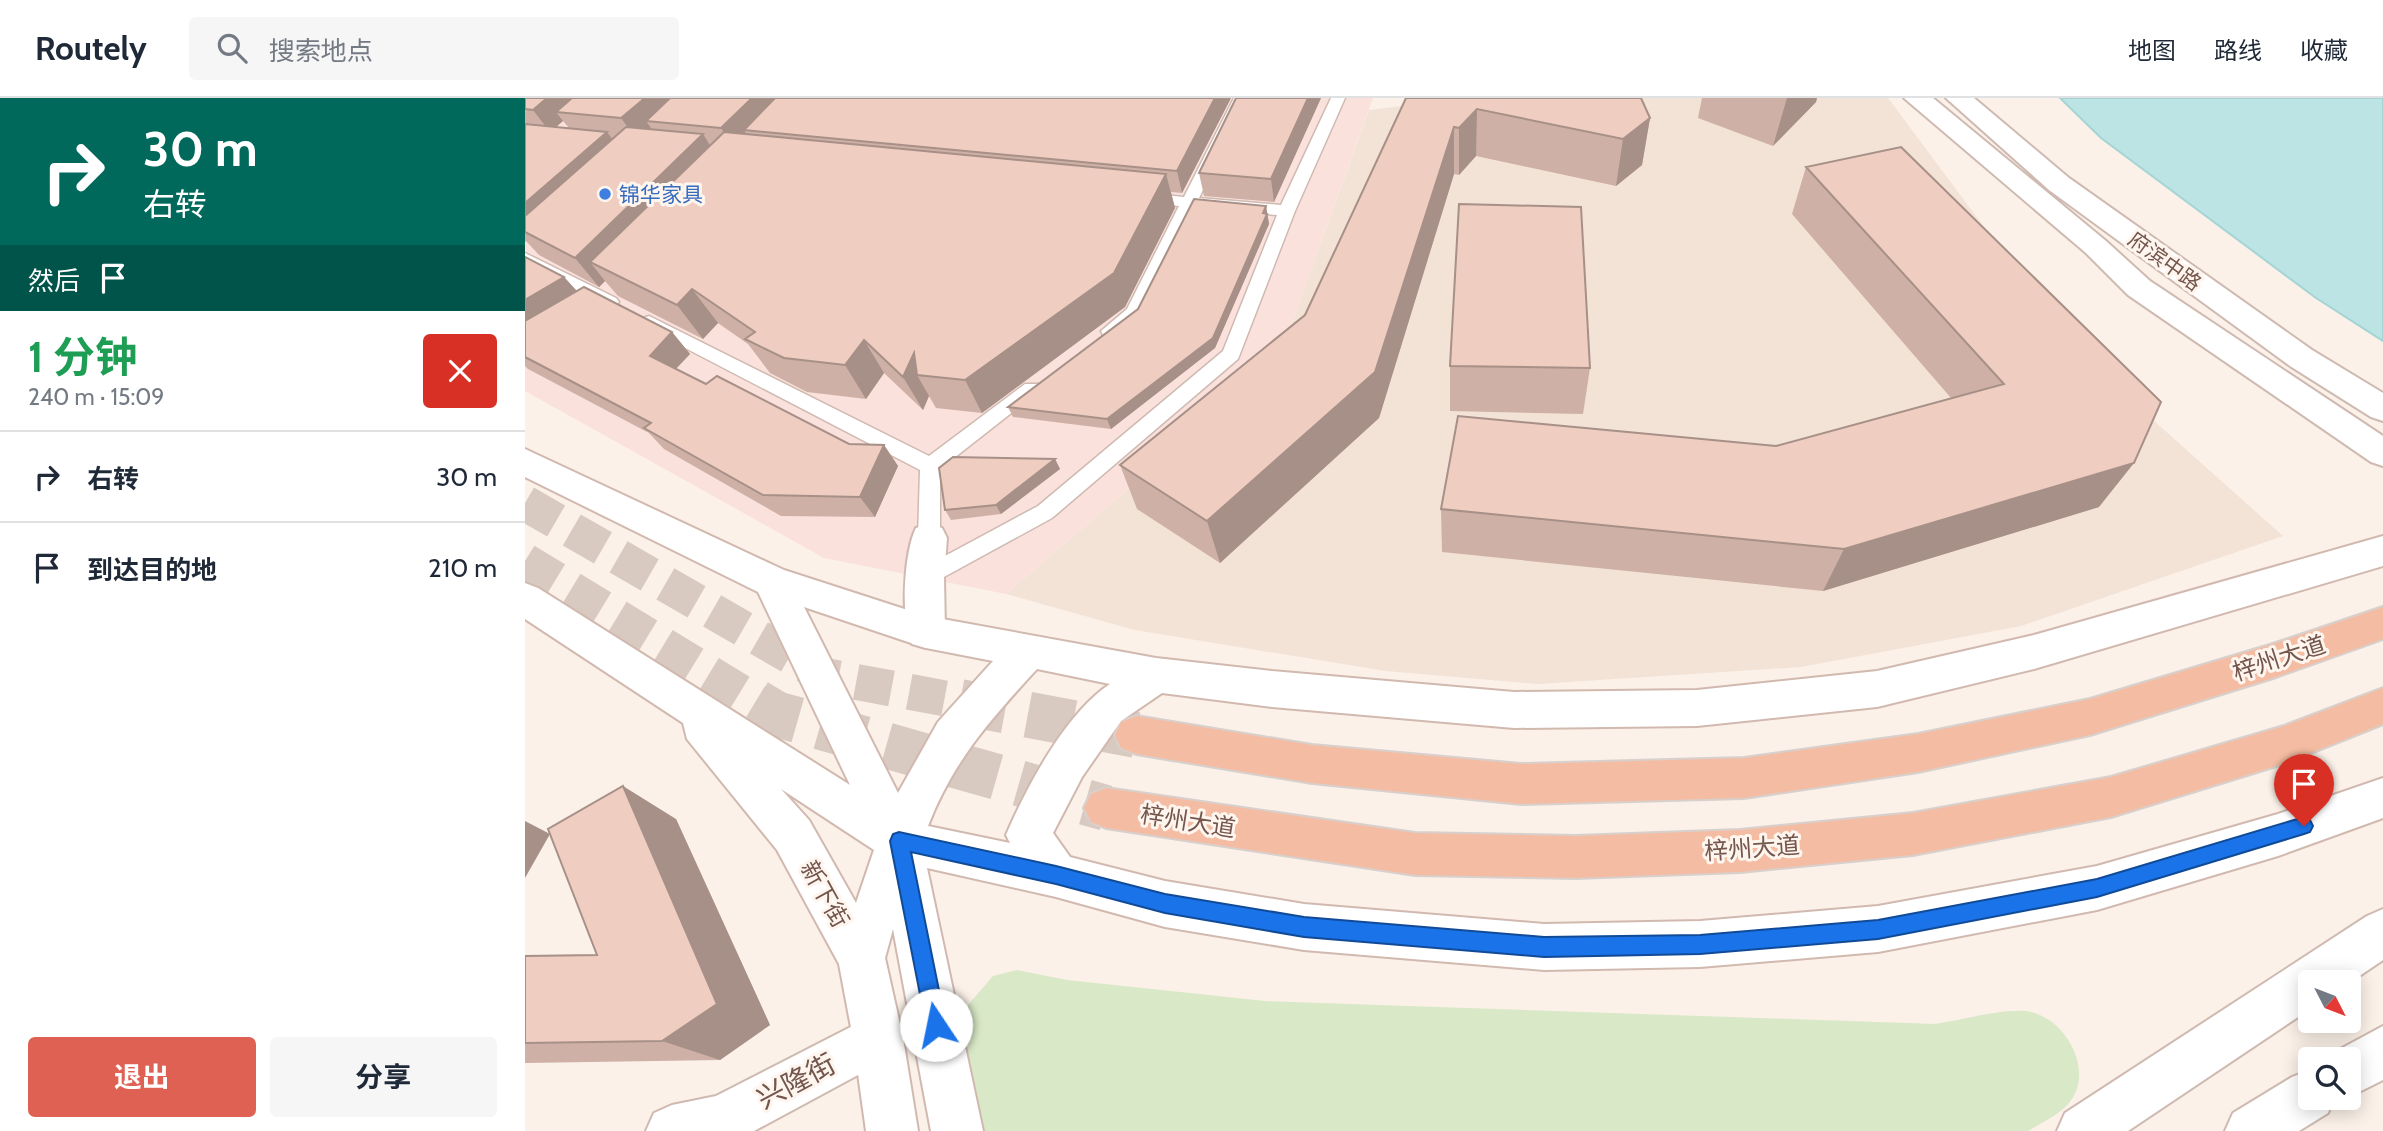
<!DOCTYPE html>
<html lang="zh">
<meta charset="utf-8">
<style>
:root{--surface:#fff;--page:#f6f6f7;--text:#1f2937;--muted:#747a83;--line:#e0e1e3;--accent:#de6154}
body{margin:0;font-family:Cabin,"Noto Sans SC",sans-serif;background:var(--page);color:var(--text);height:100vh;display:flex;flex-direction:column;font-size:26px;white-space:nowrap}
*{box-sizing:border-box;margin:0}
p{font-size:23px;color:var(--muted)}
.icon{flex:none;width:38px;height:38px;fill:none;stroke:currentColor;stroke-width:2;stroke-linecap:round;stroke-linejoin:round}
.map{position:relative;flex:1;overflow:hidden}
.panel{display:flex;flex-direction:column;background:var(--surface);width:525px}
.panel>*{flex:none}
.top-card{background:#00695c;color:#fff;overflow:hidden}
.needle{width:46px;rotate:132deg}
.controls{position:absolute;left:1773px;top:872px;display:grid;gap:14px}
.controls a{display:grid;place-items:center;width:63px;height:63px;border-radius:7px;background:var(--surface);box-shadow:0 4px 18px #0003;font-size:35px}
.pin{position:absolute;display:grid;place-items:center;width:60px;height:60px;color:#fff;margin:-72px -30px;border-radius:50% 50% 50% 0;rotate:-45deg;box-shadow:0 0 7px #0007}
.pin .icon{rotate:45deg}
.me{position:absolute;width:77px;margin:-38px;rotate:349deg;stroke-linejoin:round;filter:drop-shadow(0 0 5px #0008)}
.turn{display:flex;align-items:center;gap:24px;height:147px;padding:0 28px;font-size:32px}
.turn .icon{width:91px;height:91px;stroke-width:2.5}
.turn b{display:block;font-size:49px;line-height:60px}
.then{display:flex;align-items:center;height:66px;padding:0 28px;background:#0003;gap:14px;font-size:26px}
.round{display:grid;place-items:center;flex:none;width:74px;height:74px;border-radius:7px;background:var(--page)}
.summary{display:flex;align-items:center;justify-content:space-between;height:119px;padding:0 28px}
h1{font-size:42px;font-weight:700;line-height:52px;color:#1e9e55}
.primary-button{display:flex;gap:14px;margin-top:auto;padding:14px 28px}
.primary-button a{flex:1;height:80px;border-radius:7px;background:var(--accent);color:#fff;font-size:28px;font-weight:700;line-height:80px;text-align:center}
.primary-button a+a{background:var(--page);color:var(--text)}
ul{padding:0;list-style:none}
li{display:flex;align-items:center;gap:21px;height:91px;padding:0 28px;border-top:2px solid var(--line)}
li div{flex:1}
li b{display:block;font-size:26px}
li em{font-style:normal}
header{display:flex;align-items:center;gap:42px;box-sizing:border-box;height:98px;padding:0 35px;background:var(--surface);border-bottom:2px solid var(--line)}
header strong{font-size:33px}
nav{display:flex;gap:38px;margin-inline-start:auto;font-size:24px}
.search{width:490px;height:63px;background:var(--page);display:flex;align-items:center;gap:18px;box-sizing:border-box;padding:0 24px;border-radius:7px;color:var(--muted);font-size:26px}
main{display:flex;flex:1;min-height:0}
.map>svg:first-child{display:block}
.residential{fill:#f3e2d6}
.commercial{fill:#fbe1dc}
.green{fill:#d9e8c7}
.water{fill:#bde4e4;stroke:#a4d4d5;stroke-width:2}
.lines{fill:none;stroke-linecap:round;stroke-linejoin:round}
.trunk-tunnel-far1{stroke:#d9cac1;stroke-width:36;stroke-dasharray:36 18;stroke-linecap:butt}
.trunk-tunnel{stroke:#d9cac1;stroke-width:46;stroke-dasharray:46 23;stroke-linecap:butt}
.service-casing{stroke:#cfbab1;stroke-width:3}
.minor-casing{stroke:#cfbab1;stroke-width:4}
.tertiary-casing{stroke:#cfbab1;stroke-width:4}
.secondary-casing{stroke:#d1b9af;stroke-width:4}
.trunk-casing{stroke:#d8d0cd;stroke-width:4}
.service{fill:#fff;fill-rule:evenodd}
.minor{fill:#fff;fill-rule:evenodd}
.tertiary{fill:#fff;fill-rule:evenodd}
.secondary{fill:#fff;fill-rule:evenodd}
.trunk{fill:#f4bda3;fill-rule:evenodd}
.wall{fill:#ceb0a6;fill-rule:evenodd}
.shaded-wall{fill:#a79087}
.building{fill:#efcdc1;stroke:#a79087;stroke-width:2}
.route{fill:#1a73e8;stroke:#114b97;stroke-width:2}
.shop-dot{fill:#3f7fe0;stroke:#fef6ee;stroke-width:2.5}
.labels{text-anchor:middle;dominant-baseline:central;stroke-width:6;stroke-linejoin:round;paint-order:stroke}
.far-shop-label{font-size:21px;fill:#366cbe;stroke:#fef6ee;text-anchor:start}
.far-street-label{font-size:21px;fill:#74564d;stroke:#fef6ee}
.street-label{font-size:24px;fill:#74564d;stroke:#fef6ee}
.near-street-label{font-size:28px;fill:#74564d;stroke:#fef6ee}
</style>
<header>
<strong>Routely</strong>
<div class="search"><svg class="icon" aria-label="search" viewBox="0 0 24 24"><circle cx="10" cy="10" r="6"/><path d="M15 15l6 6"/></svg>搜索地点</div>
<nav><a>地图</a><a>路线</a><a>收藏</a></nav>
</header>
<main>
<section class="panel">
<div class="top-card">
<div class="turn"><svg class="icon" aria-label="right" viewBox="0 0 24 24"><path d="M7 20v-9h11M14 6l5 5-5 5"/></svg><div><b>30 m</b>右转</div></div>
<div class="then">然后<svg class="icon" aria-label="arrive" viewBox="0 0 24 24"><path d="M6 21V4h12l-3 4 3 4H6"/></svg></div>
</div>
<div class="summary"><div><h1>1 分钟</h1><p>240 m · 15:09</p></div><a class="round" style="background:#d93025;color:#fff"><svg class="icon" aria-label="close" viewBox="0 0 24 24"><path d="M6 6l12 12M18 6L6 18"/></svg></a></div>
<ul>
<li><svg class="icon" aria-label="right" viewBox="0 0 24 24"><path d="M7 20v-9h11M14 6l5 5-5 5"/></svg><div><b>右转</b></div><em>30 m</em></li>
<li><svg class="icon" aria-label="arrive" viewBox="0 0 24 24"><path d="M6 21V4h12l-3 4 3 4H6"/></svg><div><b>到达目的地</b></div><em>210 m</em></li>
</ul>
<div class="primary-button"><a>退出</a><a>分享</a></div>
</section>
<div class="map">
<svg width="1858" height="1033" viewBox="0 0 1858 1033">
<rect width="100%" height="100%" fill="#fbf1e8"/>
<path class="residential" d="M943 0H1363L1553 255 1758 438 1496 528 1276 569 1013 586 861 573 610 532 481 496 753 263 844 12Z"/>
<path class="commercial" d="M0 0H848L753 263 481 496 299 460 0 293Z"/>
<path class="green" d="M492 872 542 882 740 903 1410 926C1437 922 1475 911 1501 913 1540 918 1571 973 1544 1005 1534 1017 1516 1025 1503 1033H454L434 941 443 907 468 878Z"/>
<path class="water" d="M1535 0H1858V243L1791 200 1576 40Z"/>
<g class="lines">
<path class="trunk-tunnel-far1" d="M0 405 300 578 444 605
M0 463 233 605"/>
<path class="trunk-tunnel" d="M231 604 251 616 581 710
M435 604 611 637"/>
<g class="service-casing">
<path id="service" d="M709 0H723L674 100 756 107 806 0H820L770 113 713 261 527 420 408 485 400 488 392 485 389 479 392 473 513 408 698 253 752 117 670 110 615 219 592 237H578L576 233 602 211 654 108 620 105 612 100 620 95 659 99Z
M0 155 91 200 94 204 91 208H79L0 168Z
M124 218 404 358 500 286H514L517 291 415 371V440L412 446 404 448 396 446 393 440 395 372 118 228 115 224 118 220Z"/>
</g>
<g class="minor-casing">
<path id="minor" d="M404 426 417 430 422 440 419 479 420 534 415 546 401 550 387 546C375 522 379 454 391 430Z
M1858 811V862L1824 885 1785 884V911L1603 1033H1532L1540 1015 1842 818Z
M353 915 370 923 378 940 370 957 229 1033H121L129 1015 147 1007 191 998Z
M1858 928V982L1824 999V961H1804L1806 956Z
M1785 972V999H1809L1803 1015 1774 1033H1700L1708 1015 1767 979Z"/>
</g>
<g class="tertiary-casing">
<path id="tertiary" d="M1379 0H1408L1581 143 1625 183 1858 338V368L1846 364 1603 197 1561 155Z
M1421 0H1449L1544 80 1787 252 1858 295V323L1846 319 1765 268 1524 92Z"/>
</g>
<g class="secondary-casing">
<path id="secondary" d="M0 351 259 472 401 518 631 560 747 573 989 594 1172 592 1352 573 1509 537 1858 438V468L1509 571 1352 609 1172 628 989 630 747 609 637 595 596 623 557 679 528 735 545 759 640 783 779 806 1019 826 1175 823 1353 808 1572 768 1753 716 1858 680V720L1753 758 1572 812 1353 854 1175 869 1019 872 779 852 640 829 531 799 402 770 458 1033H406L368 831 360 860 378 940 393 1033H341L328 940 314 866 252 752 162 641 158 625 0 521V485L13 490 325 687 233 494 0 379ZM279 509 401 550 468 563 413 624 373 695ZM512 571 585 586C541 615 502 688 481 737L485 745 403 728C428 663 466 621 512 571ZM256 691 349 752 331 805 284 722Z"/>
</g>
<g class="trunk-casing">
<path id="trunk" d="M1858 509V541L1748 580 1565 637 1393 674 1219 700 996 706 787 685 611 656 596 650 590 637 596 624 611 618 787 647 996 666 1219 660 1393 636 1565 601 1748 546Z
M1858 590V626L1761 665 1586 719 1388 757 1215 774 1051 780 890 777 581 730 566 724 559 710 566 696 581 690 890 735 1051 738 1215 732 1388 715 1586 679 1759 628Z"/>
</g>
<use href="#service" class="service"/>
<use href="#minor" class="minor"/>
<use href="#tertiary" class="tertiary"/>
<use href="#secondary" class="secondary"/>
<use href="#trunk" class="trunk"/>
</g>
<path class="wall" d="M0 0H706L657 95 646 94 650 110 600 209 457 315 411 310 404 298 398 312 359 275 341 301 282 294 245 275 223 246 193 225 178 241 93 198 80 183 74 189 14 157 1 143 0 144ZM38 23 44 30 31 29Z
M711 0H796L749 104 679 98 674 75Z
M881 0 1125 20 1117 67 1091 88 951 58 934 77 929 76 854 320 695 465 612 411 595 367 780 217Z
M1177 0H1292L1291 4 1248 48 1173 20Z
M1376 49 1574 409 1298 493 917 454 916 411 1251 348 1426 300 1267 116 1281 69Z
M741 108 744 126 690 250 586 331 488 319 483 309 613 211Z
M0 159 39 179 52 193 147 234 165 256 151 271 181 286 324 346 359 347 373 368 350 419 256 418 139 351 124 335 3 271 0 268Z
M925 268 1065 270 1058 316 925 313Z
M530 361 535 371 476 416 426 422 420 412Z
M151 721 245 927 195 962 0 965V858L72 857Z"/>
<path class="shaded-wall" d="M22 0H64L31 14 38 23 25 34 8 12Z
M120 0H159L121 23 126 30 112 42 96 20Z
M227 0H261L219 32 223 39 210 52 196 30Z
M690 0H706L657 95 652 73Z
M783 0H796L749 104 746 81Z
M1262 0H1292L1291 4 1248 48Z
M952 11 951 58 934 77V30Z
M1125 20 1117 67 1091 88 1098 41Z
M929 29V76L854 320 695 465 682 423Z
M82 34 98 56 0 134V105Z
M178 36 196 65 65 164 80 183 74 189 50 160Z
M641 76 650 110 600 209 457 315 440 282Z
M741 108 744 126 690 250 586 331 582 321Z
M39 179 59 201 0 237V202Z
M167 191 193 225 178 241 152 207Z
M147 234 165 256 143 279 125 258Z
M339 242 359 275 341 301 320 267Z
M389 255 392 277 404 298 398 312 378 279Z
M359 347 373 368 350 419 335 399Z
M530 361 535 371 476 416 471 407Z
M1609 365 1574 409 1298 493 1319 451Z
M98 688 151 721 245 927 195 962 137 943Z
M0 723 25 736 0 780Z"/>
<path class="building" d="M0 0H22L8 12 0 11Z
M47 0H120L96 20 31 14Z
M145 0H227L196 30 121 23Z
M250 0H690L652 73 219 32Z
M711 0H783L746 81 674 75Z
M881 0H1116L1125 20 1098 41 952 11 934 30 929 29 850 274 682 423 595 367 780 217Z
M0 26 82 34 0 105Z
M101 29 178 36 50 160 0 134V118Z
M199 34 641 76 589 175 440 282 392 277 389 255 378 279 339 242 320 267 259 260 220 241 230 234 167 191 152 207 65 164Z
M1376 49 1636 304 1609 365 1319 451 916 411 933 318 1251 348 1479 286 1281 69Z
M669 101 741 108 738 115 742 116 688 240 582 321 483 309 613 211Z
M934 106 1056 109 1065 270 925 268Z
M0 159 39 179 0 202Z
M59 189 147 234 125 258 181 286 192 278 324 346 359 347 335 399 238 397 119 330 126 325 0 259V223Z
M428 359 530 361 471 407 420 412 414 370Z
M98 688 192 906 137 943 0 945V858L72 857 23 731Z"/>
<path class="route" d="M1779 719 1785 722 1788 728 1785 734 1779 736 1572 799 1353 841 1175 856 1019 859 779 839 640 815 531 786 386 754 421 927 418 934 411 937 404 934 401 927 365 743 368 736 374 734 531 768 640 796 779 819 1019 839 1175 837 1353 822 1572 781Z"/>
<circle class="shop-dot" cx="80" cy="96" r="7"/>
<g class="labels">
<g class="far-shop-label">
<text x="94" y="96">锦华家具</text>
</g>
<g class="far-street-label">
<text transform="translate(1640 163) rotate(36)">府滨中路</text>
</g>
<g class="street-label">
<text transform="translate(1754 560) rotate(-18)">梓州大道</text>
<text transform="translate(663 723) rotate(9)">梓州大道</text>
<text transform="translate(1227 750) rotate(-4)">梓州大道</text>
<text transform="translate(300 796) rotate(61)">新下街</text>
</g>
<g class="near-street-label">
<text transform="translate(271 983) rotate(-28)">兴隆街</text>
</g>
</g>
</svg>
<div class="controls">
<a><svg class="needle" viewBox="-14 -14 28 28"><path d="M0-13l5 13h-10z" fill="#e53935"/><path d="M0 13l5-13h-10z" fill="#747a83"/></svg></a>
<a><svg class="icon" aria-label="search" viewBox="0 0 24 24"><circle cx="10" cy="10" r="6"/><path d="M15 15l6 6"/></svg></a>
</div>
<div class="pin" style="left:1779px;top:728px;background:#d93025"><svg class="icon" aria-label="arrive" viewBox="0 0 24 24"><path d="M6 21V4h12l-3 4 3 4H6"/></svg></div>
<svg class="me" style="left:411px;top:927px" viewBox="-20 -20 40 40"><circle r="19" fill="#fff"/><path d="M0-13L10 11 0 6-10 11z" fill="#1a73e8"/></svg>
</div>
</main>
